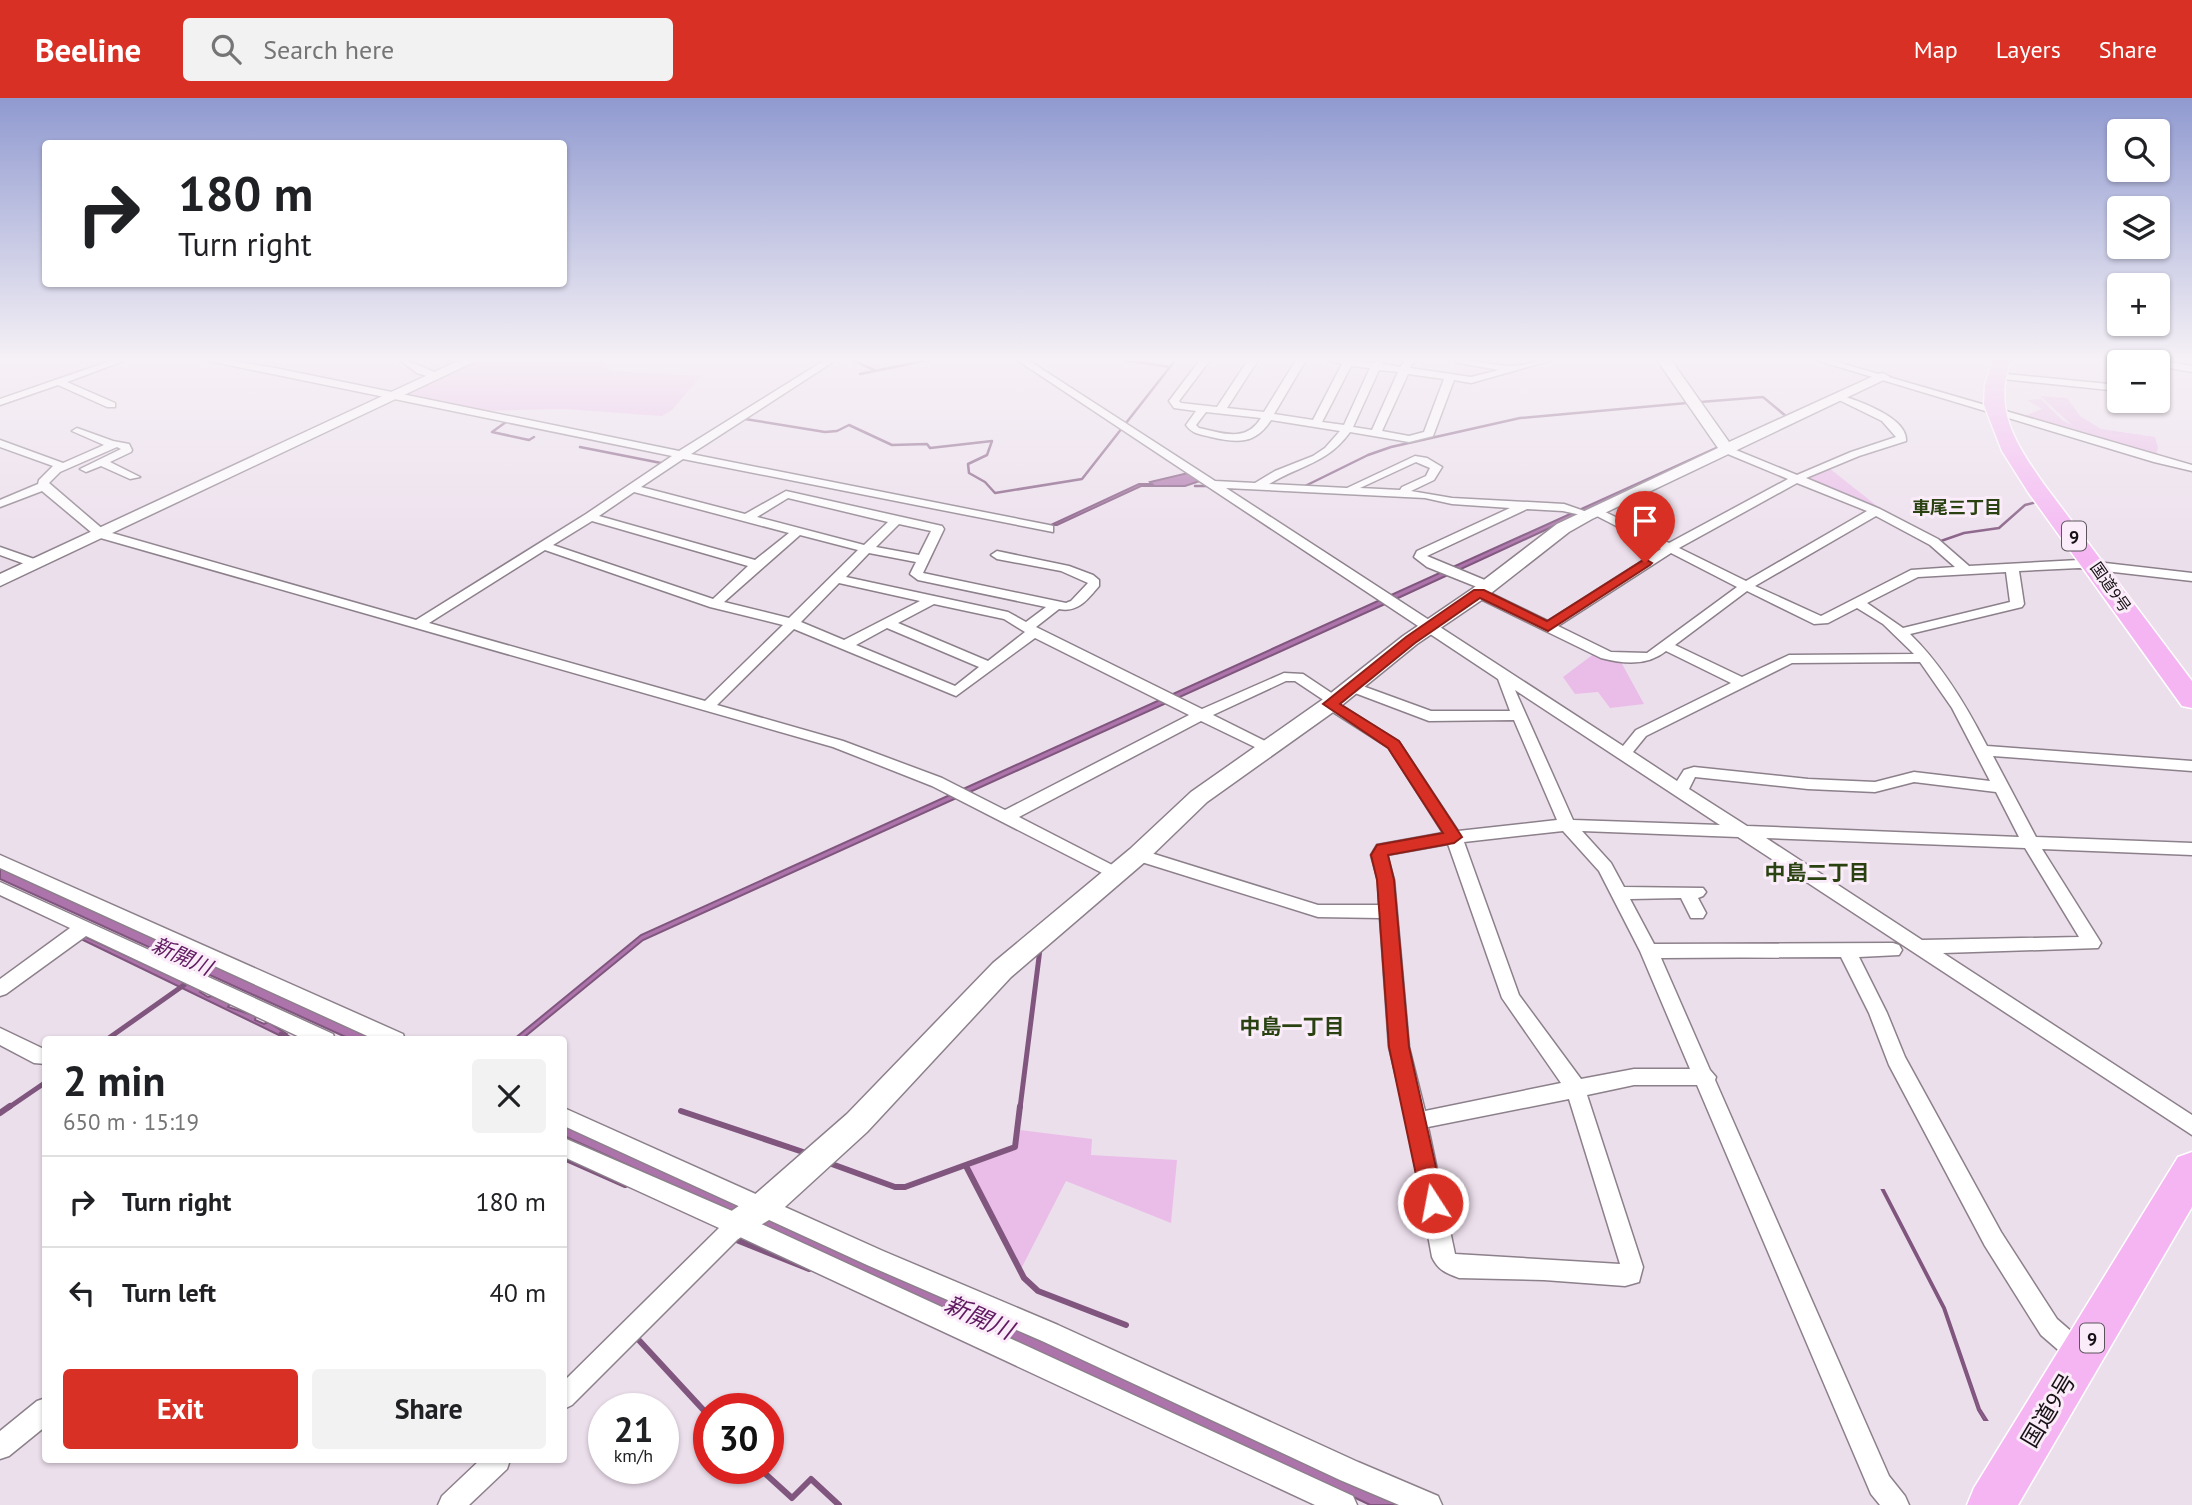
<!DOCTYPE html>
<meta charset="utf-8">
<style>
:root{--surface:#fff;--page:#f2f2f2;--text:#202124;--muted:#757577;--line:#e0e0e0;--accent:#d93025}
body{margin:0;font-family:"PT Sans","Noto Sans JP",sans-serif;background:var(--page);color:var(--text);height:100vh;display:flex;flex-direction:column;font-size:26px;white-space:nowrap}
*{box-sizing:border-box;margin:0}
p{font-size:23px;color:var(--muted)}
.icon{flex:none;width:38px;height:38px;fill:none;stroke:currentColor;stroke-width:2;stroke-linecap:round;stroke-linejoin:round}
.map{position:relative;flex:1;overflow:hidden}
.panel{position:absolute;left:42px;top:938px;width:525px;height:427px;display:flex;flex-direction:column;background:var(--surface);border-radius:7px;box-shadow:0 2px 5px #0004}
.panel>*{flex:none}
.guide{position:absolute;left:42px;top:42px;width:525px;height:147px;border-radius:7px;box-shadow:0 2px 5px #0004;background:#fff;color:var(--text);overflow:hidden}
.tools{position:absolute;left:2107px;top:21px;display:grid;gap:14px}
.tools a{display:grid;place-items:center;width:63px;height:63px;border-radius:7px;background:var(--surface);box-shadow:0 2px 5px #0004;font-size:35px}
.speed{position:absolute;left:588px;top:1295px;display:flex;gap:14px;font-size:35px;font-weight:700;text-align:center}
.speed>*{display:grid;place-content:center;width:91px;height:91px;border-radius:50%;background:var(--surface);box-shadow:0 2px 5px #0004;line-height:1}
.speed small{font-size:18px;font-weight:400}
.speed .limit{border:10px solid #d22;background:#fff;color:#111}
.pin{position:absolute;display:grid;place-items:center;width:60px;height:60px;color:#fff;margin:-72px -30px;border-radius:50% 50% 50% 0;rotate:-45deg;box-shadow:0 0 7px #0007}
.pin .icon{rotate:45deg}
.me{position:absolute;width:77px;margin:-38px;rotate:349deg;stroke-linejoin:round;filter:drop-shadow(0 0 5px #0008)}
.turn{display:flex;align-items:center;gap:24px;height:147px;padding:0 21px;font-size:32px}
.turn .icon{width:91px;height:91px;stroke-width:2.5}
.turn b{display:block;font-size:49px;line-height:60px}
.round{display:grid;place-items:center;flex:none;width:74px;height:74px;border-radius:7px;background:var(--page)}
.summary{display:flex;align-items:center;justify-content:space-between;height:119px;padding:0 21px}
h1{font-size:42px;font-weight:800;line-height:52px}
.cta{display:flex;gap:14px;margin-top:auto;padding:14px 21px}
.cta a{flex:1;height:80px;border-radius:7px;background:var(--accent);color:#fff;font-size:28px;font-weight:800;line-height:80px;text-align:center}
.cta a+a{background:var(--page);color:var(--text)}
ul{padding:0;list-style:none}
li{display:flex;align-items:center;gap:21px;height:91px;padding:0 21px;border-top:2px solid var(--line)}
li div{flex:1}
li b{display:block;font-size:26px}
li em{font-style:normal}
header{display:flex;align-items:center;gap:42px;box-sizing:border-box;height:98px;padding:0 35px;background:var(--accent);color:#fff}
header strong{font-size:33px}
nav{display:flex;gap:38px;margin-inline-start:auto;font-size:24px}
.search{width:490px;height:63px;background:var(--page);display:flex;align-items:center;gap:18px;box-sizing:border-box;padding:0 24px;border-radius:7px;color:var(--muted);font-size:26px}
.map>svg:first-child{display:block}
.green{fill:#eabce8}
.water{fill:#ad73ab;stroke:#80567e;stroke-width:2}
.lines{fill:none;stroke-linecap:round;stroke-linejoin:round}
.stream-far2{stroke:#80567e;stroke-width:2.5}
.stream-far1{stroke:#80567e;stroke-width:5}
.stream{stroke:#80567e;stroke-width:6}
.street-casing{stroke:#8c808b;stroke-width:3}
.secondary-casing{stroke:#8c808b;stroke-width:3}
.highway-casing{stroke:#fff;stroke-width:3}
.street{fill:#fff;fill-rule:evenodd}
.secondary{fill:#fff;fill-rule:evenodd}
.highway{fill:#f5b5f3;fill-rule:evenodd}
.route{fill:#d93025;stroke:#8d1f18;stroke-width:2}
.labels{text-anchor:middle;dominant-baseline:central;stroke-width:6;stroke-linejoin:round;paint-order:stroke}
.far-street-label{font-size:16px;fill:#171216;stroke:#faedf9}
.far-neighbourhood-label{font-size:18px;font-weight:bold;fill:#2a4211;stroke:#faedf9}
.shield{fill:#faedf9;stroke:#5b545a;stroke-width:2}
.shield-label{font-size:18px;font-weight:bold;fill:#171216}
.neighbourhood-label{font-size:21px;font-weight:bold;fill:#2a4211;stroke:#faedf9}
.water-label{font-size:21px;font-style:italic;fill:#611a61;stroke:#faedf9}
.near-street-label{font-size:23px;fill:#171216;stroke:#faedf9}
.near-water-label{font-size:24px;font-style:italic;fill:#611a61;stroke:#faedf9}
</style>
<header>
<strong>Beeline</strong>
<div class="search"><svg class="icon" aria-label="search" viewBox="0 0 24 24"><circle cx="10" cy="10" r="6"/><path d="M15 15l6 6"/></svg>Search here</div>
<nav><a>Map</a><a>Layers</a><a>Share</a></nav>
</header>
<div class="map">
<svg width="2192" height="1407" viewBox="0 0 2192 1407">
<rect width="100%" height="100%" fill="#ecdfec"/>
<path class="green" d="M476 262H602L612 273 701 278 672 312 662 318 563 311 473 313 402 297Z
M2040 298 2067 300 2080 318 2101 331 2155 339 2158 350 2155 360 2022 319 2042 311 2027 302 2041 301 2062 322 2073 328Z
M1829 370 1882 412 1810 383 1807 379Z
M1595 555 1612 564H1621L1644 606 1610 610 1598 594 1575 596 1563 579Z
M1020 1032 1092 1041 1091 1057 1177 1062 1171 1125 1066 1083 1021 1171 969 1069 1017 1050Z"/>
<path class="water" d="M1762 329 1766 330 1385 506 643 842 522 941 513 942 641 837Z
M1188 375 1200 383 1185 388H1141L1057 427H1051L1139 386H1152L1150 384Z
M0 770 378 941H350L0 781Z
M84 838 201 892 200 894 208 899 212 898 230 906 228 909 256 918 255 922 264 926 268 924 287 936 283 939 79 840Z
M564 1025 1407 1407H1370L1362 1403 564 1038Z
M1882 1092H1884L1945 1210 1980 1311 1987 1322H1984L1978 1312 1943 1210Z"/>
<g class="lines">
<path class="stream-far2" d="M853 262 874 272
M1123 262 1170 269 1175 262
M2124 262 2127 264
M860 276 929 262
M1700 304 1763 299 1787 319
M745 321 825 334 837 333 849 327 892 347 927 346 930 350 992 343 987 357 968 366 969 375 985 384 995 395 1082 381 1170 269
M506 324 492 334 529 342 534 339
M580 349 661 365
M1195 388H1208
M1301 390 1368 357 1391 349 1520 320 1687 305
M1938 444 1964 435 1999 430 2025 407 2037 404"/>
<path class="stream-far1" d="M281 936 293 942
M106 942 184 887
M8 1010 46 984
M1020 1010 1040 851"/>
<path class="stream" d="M681 1013 806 1055
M0 1015 10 1008
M564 1060 625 1087
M829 1065 895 1089H905L1015 1049 1020 1008
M966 1068 1024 1180 1038 1193 1126 1227
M734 1141 809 1171
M636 1239 709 1318
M759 1370 792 1400 811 1381 839 1407"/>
<g class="street-casing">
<path id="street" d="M113 262H126L67 284 115 305V309H107L58 287 0 307V301Z
M204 262H225L275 270 679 353 825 262H836L691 356 1049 427 1053 428V434L683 361 641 389 745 416 786 393 942 428 944 431 923 475 1066 505 1071 503 1088 485 1061 473 997 461 991 457 997 453 1069 468 1093 477 1099 482V488C1088 501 1078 515 1059 511L1036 529 1202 611 1284 575 1303 576 1339 600V606L1399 644 1458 733 1557 722 1514 622 1429 623 1347 592 1345 589 1347 586H1357L1431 613H1510L1498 581 1017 262H1028L1215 383 1255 385 1275 373 1313 358 1325 350 1340 333 1271 322C1255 347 1237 345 1211 339 1200 336 1192 336 1186 327L1196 313 1174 310 1169 303 1200 262H1210L1179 303 1181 305 1217 309 1248 262H1258L1227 310 1264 314 1296 262H1306L1274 316 1313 322 1342 266 1327 262 1373 265 1374 262H1384L1382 266 1401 269 1404 262H1414L1410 270 1471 279 1499 272 1459 265 1454 262C1474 262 1493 268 1512 268 1525 268 1538 262 1552 262L1471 285 1454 282 1433 338 1409 344 1350 334C1327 366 1300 367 1269 386L1347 390 1415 358 1427 360 1442 369 1434 382 1411 393 1452 400 1564 406 1590 415V419L1563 413 1527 411 1427 458 1492 485V491H1482L1427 469 1414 459 1417 453 1510 410 1452 406 1425 400 1226 390 1623 648 1636 632 1731 585 1666 553C1647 568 1624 566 1601 560L1474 498V492H1484L1548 523 1661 451 1591 415V411H1599L1669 445 1788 381 1723 354V350H1731L1797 377 1851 354 1896 339 1882 323 1835 300 1840 297C1859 303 1908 320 1906 343L1859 358 1806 380 1880 411 1938 441 1969 468 2079 462 2192 475V483L2079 470 2019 473 2024 506 2022 509 1910 536C1942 567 1966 607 1987 648L2192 663V673L1993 658 2036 739 2192 745V757L2042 751 2098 840 2101 845 2098 850 1943 855 2192 1017V1037L1738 739 1582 733 1611 765 1624 789 1703 790 1706 794 1703 798 1698 800 1706 815 1703 820H1691L1681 800 1630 801 1654 846 1893 845 1899 847 1902 852 1899 857 1859 859 1887 915 1905 959 2001 1134 2057 1221 2087 1247 2091 1255 2087 1263 2079 1267 2071 1263 2041 1237 1985 1148 1889 967 1869 915 1841 859 1661 860 1710 972 1716 979 1715 982 1889 1378 1905 1398 1909 1407H1880L1871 1396 1697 987H1634L1587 997 1643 1169 1639 1184 1625 1188 1544 1182 1459 1180C1446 1175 1438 1172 1432 1159L1407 1023 1389 949 1380 820 1318 819 1132 761 1130 757 1132 753 1138 751 1318 807H1379L1378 782 1371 757 1377 747 1443 735 1389 650 1325 609V603L1295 583H1286L1213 617 1273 647 1276 650 1273 653H1263L1201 623 1019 719 1120 771 1122 775 1120 779 1114 781 932 688 833 649 97 439 42 393 0 409V402L38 386 39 382 53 368 0 349V342L63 365 104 347 72 333 77 330 113 343 129 346 132 352 131 354 110 364 140 379 130 381 101 368 86 374 80 371 121 351 117 349 60 374 49 385 105 433 416 522 586 416 672 358ZM1351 268 1370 270 1344 327 1322 324ZM1379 272 1398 274 1372 332 1353 329ZM1408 276 1444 281 1424 334 1409 338 1382 333ZM1206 314 1261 320C1246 345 1222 335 1199 330L1196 327ZM1416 364 1430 370 1426 378 1402 389 1400 392 1360 390ZM1797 385 1867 413 1746 483 1679 450ZM634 394 789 435 755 462 599 418ZM788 400 888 424 864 447 757 419ZM1876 418 1930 447 1955 469 1911 472 1821 518 1755 488ZM592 423 748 468 713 501 553 447ZM899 426 931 433 919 457 876 449ZM800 437 858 452 789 520 724 504ZM545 452 710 509 783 527 705 603 429 525ZM869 455 916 464 910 476 918 482 1046 509 1026 524 1008 514 846 479ZM1671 455 1737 489 1647 555 1611 554 1558 528ZM2006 474 2010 504 1903 530 1867 505 1918 479ZM839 485 920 503 844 542 801 524ZM1747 493 1814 526 1828 525 1857 510 1883 526 1914 556 1789 557 1742 579 1675 547ZM934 506 1004 521 1025 534 988 563 898 525ZM887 530 979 569 955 588 856 547ZM794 531 956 598 1035 540 1189 617 1005 712 942 680 843 643 717 607ZM1920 564 1952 610 1990 683 1914 674 1875 684 1808 681 1694 669 1684 672 1677 683 1633 654 1646 638 1792 565ZM1515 592 1720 727 1573 722ZM1695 679 1808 691 1875 694 1914 684 1996 694 2019 739 1747 728 1689 691ZM1563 733 1599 773 1640 853 1690 971H1634L1581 981 1519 897 1464 744ZM1766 740 2025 750 2079 839 1922 842ZM1448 746 1502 900 1561 985 1425 1013 1409 949 1394 782 1387 757ZM1569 1001 1620 1166 1455 1156 1428 1029Z
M400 262C409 262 433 273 442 278L437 281 417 275Z
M1816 262H1830L2192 367V373L2154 364Z
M2158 262 2192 268V274L2158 268V264H2154Z
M1996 275 2119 287V293L1993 280 1991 278Z
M0 449 40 463 42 466 36 470 0 457Z
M0 757 403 936 405 942H376L0 770Z
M0 784 333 936 335 942H306L86 838 6 896 0 898V881L70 830 0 797Z
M0 930 46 952V966L34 965 0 947Z
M564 1010 883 1153 1058 1227 1358 1364 1438 1398 1442 1407H1399L1340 1382 1042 1243 867 1167 564 1028Z
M564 1040 746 1119 1353 1398 1357 1407H1315L740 1139 572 1307 564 1311V1283L719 1130 564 1059Z
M46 1300V1328L9 1358 0 1361V1333L37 1303Z
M480 1362H510L507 1371 469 1407H438L442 1398Z"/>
</g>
<g class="secondary-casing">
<path id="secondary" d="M460 262H478L0 488V476Z
M1657 262H1671L1729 344 1878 276 1883 275 1890 279 1592 421 1569 434 1486 499 1417 546 1336 612 1207 704 1146 763 1011 879 867 1034 774 1119 738 1141 727 1136 722 1126 727 1116 752 1099 847 1016 993 865 1130 751 1191 694 1322 602 1403 538 1472 491 1557 426 1718 350Z"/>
</g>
<g class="highway-casing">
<path id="highway" d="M1993 262H2011C1992 310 2016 346 2043 385L2192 583V610L2182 608 2028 394 2002 353 1984 307 1985 287Z
M2192 1054V1109L2018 1407H1967L1974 1390 2178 1059Z"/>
</g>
<use href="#street" class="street"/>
<use href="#secondary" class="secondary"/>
<use href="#highway" class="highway"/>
</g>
<linearGradient id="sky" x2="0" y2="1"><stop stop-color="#909ad0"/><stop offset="0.57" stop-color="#f6f1f6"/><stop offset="1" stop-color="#f6f1f6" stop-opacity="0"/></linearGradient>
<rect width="2192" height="459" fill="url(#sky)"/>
<path class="route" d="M1645 461 1652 465 1650 467 1548 533 1480 500 1415 545 1340 606 1399 643 1462 739 1454 745 1388 757 1394 782 1409 949 1444 1105 1440 1112 1433 1115 1425 1112 1422 1105 1389 949 1377 782 1371 757 1377 747 1443 735 1388 650 1323 606 1406 539 1474 492H1484L1547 523Z"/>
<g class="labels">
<g class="far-street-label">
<text transform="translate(2111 489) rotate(55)">国道9号</text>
</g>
<g class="far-neighbourhood-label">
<text x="1957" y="409">車尾三丁目</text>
</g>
<g class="shield">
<rect x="2062" y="423.5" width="24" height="29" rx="5"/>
<rect x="2080" y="1225.5" width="24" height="29" rx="5"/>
</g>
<g class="shield-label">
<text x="2074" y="438">9</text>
<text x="2092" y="1240">9</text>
</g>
<g class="neighbourhood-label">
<text x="1817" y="774">中島二丁目</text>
<text x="1292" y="928">中島一丁目</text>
</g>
<g class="water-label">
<text transform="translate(182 858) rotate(24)">新開川</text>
</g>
<g class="near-street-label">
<text transform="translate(2048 1312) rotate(-59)">国道9号</text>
</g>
<g class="near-water-label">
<text transform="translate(979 1219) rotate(24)">新開川</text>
</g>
</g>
</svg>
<div class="tools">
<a><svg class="icon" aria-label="search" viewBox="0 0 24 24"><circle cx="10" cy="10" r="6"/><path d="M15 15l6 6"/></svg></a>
<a><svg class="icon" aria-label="layers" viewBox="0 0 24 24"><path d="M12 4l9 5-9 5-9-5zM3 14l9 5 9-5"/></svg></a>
<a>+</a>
<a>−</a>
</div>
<div class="speed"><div>21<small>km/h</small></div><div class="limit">30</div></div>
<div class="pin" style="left:1645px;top:465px;background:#d93025"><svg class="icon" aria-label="arrive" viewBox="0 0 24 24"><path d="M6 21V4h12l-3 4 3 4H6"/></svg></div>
<svg class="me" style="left:1433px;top:1105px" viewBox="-20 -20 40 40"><circle r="17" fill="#d93025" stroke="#fff" stroke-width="3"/><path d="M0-11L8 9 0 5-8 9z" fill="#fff"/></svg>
<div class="guide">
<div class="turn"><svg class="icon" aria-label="right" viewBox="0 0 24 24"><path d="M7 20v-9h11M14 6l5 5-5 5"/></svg><div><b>180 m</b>Turn right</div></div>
</div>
<section class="panel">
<div class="summary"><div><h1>2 min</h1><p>650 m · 15:19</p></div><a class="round"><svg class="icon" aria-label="close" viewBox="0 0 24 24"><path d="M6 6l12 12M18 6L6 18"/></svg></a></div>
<ul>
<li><svg class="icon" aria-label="right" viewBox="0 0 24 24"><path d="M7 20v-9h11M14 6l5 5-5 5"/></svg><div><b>Turn right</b></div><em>180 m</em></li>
<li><svg class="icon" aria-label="left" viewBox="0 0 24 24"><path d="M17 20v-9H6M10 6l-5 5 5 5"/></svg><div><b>Turn left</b></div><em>40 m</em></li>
</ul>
<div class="cta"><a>Exit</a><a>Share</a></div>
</section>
</div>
